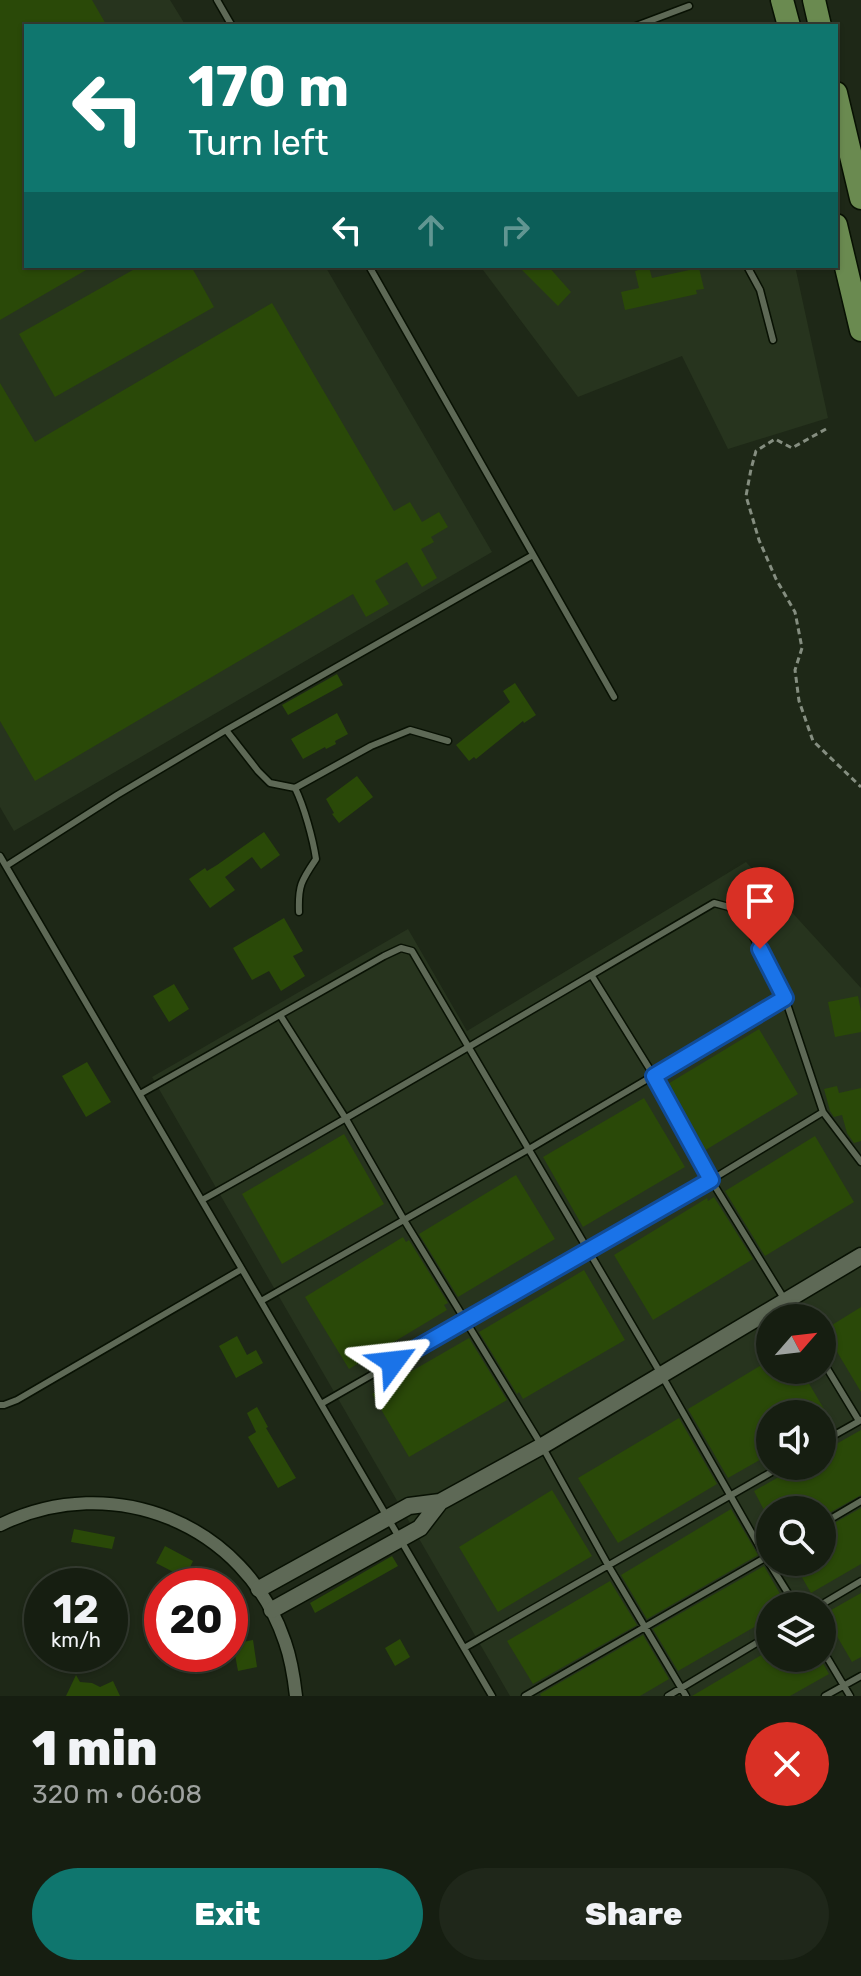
<!DOCTYPE html>
<meta charset="utf-8">
<style>
:root{--surface:#161e11;--page:#1f271a;--text:#f1f3f6;--muted:#9ea29f;--line:#353c31;--accent:#0f766e}
body{margin:0;font-family:Rubik,sans-serif;background:var(--page);color:var(--text);height:100vh;display:flex;flex-direction:column;font-size:30px;white-space:nowrap}
*{box-sizing:border-box;margin:0}
p{font-size:26px;color:var(--muted)}
.icon{flex:none;width:44px;height:44px;fill:none;stroke:currentColor;stroke-width:2;stroke-linecap:round;stroke-linejoin:round}
.map{position:relative;height:1696px;overflow:hidden}
.details{display:flex;flex-direction:column;background:var(--surface);flex:1}
.details>*{flex:none}
.top-card{position:absolute;left:24px;top:24px;width:814px;height:244px;border-radius:0px;box-shadow:0 2px 6px #0004,0 0 0 2px var(--line);background:#0f766e;color:#fff;overflow:hidden}
.needle{width:52px;rotate:62deg}
.controls{position:absolute;left:756px;top:1304px;display:grid;gap:16px}
.controls a{display:grid;place-items:center;width:80px;height:80px;border-radius:50%;background:var(--surface);box-shadow:0 2px 6px #0004,0 0 0 2px var(--line);font-size:40px}
.speed{position:absolute;left:24px;top:1568px;display:flex;gap:16px;font-size:40px;font-weight:700;text-align:center}
.speed>*{display:grid;place-content:center;width:104px;height:104px;border-radius:50%;background:var(--surface);box-shadow:0 2px 6px #0004,0 0 0 2px var(--line);line-height:1}
.speed small{font-size:20px;font-weight:400}
.speed .limit{border:12px solid #d22;background:#fff;color:#111}
.pin{position:absolute;display:grid;place-items:center;width:68px;height:68px;color:#fff;margin:-82px -34px;border-radius:50% 50% 50% 0;rotate:-45deg;box-shadow:0 0 8px #0007}
.pin .icon{rotate:45deg}
.me{position:absolute;width:88px;margin:-44px;rotate:60deg;stroke-linejoin:round;filter:drop-shadow(0 0 6px #0008)}
.turn{display:flex;align-items:center;gap:28px;height:168px;padding:0 32px;font-size:36px}
.turn .icon{width:104px;height:104px;stroke-width:2.5}
.turn b{display:block;font-size:56px;line-height:68px}
.lanes{display:flex;align-items:center;height:76px;padding:0 32px;background:#0003;justify-content:center;gap:40px;direction:ltr}
.lanes .off{opacity:.35}
.round{display:grid;place-items:center;flex:none;width:84px;height:84px;border-radius:42px;background:var(--page)}
.summary{display:flex;align-items:center;justify-content:space-between;height:136px;padding:0 32px}
h1{font-size:48px;font-weight:800;line-height:60px}
.cta{display:flex;gap:16px;margin-top:auto;padding:16px 32px}
.cta a{flex:1;height:92px;border-radius:48px;background:var(--accent);color:#fff;font-size:32px;font-weight:800;line-height:92px;text-align:center}
.cta a+a{background:var(--page);color:var(--text)}
.map>svg:first-child{display:block}
.built{fill:#27341e;fill-rule:evenodd}
.building{fill:#2a4908}
.lines{fill:none;stroke-linecap:round;stroke-linejoin:round}
.service-casing{stroke:#081103;stroke-width:9}
.minor-casing{stroke:#081103;stroke-width:15}
.tertiary-casing{stroke:#081103;stroke-width:19}
.trunk-casing{stroke:#081103;stroke-width:25}
.path{stroke:#858e80;stroke-width:3;stroke-dasharray:6 4;stroke-linecap:butt}
.service{stroke:#5e6956;stroke-width:6}
.minor{stroke:#5e6956;stroke-width:12}
.tertiary{stroke:#5e6956;stroke-width:16}
.trunk{stroke:#6a8a50;stroke-width:22}
.route-casing{stroke:#114b97;stroke-width:20}
.route{stroke:#1a73e8;stroke-width:14}
</style>
<div class="map">
<svg width="861" height="1696" viewBox="0 0 861 1696">
<rect width="100%" height="100%" fill="#1e2817"/>
<path class="built" d="M0 0H170L186 26H26V266H325L492 552 14 831 0 807Z
M480 266H795L828 418 728 449 682 356 578 397Z
M746 862 861 988V1696H510L152 1077 408 929 467 1031ZM770 1318H822V1370H770ZM770 1414H822V1466H770ZM770 1510H822V1562H770ZM770 1606H822V1658H770Z"/>
<path class="building" d="M0 0H92L107 26H26V266H93L0 320Z
M140 266H191L214 307 55 397 19 334Z
M518 266H548L571 292 558 306Z
M649 267 652 278 699 268 704 289 696 290 697 294 625 310 621 292 639 288 635 271Z
M272 303 394 511 410 502 422 522 439 512 448 527 431 537 434 542 421 549 437 578 422 587 407 562 375 581 389 604 366 617 353 594 35 781 0 721V383L35 442Z
M337 674 343 685 288 715 282 705Z
M515 683 536 715 524 723 523 721 476 759 474 757 469 761 456 745 510 702 503 691Z
M337 713 348 734 335 741 336 744 326 749 325 747 303 759 291 739Z
M357 776 373 797 339 823 332 814 334 813 326 799Z
M264 832 280 855 261 869 252 857 225 877 235 890 210 908 189 879 205 868 207 871 217 865Z
M284 918 303 951 293 956 305 976 281 991 269 971 252 980 233 948Z
M174 984 189 1009 169 1022 153 996Z
M858 996 861 1011V1032L835 1037 828 1002Z
M759 1029 798 1094 704 1151 666 1085Z
M87 1062 111 1102 86 1117 62 1076Z
M837 1086 839 1093 861 1088V1141L854 1143 847 1133 842 1115 834 1117 830 1111 824 1089Z
M644 1098 685 1167 583 1227 543 1157Z
M344 1134 384 1204 282 1264 242 1194Z
M815 1136 854 1202 765 1256 725 1191Z
M516 1175 555 1239 458 1297 419 1234Z
M714 1197 753 1259 653 1320 614 1255 707 1198 708 1201Z
M403 1237 406 1242 409 1240 448 1303 444 1305 447 1310 349 1369 305 1297Z
M584 1270 625 1340 523 1399 519 1392 517 1394 479 1332Z
M861 1307V1392L824 1330Z
M237 1336 247 1355 256 1350 263 1363 236 1378 219 1346Z
M469 1338 507 1400 409 1457 372 1394Z
M770 1360V1370H801L827 1414H770V1454L728 1478 688 1409Z
M257 1407 268 1427 266 1428 296 1478 278 1488 248 1437 256 1432 247 1413Z
M679 1418 717 1484 618 1543 578 1478Z
M861 1430V1495L822 1517V1510H764L754 1491 798 1466H822V1452Z
M552 1490 592 1556 498 1612 459 1547Z
M861 1508V1564L811 1593 793 1562H822V1530Z
M731 1509 758 1555 647 1619 621 1575Z
M74 1529 115 1537 112 1549 71 1542Z
M165 1546 193 1561 185 1578 156 1563Z
M392 1556 398 1566 315 1613 310 1603Z
M764 1566 787 1606H770V1618L678 1671 653 1629Z
M610 1581 637 1625 533 1684 507 1641Z
M861 1593V1657L852 1662 824 1614Z
M643 1635 669 1679 640 1696H541L540 1694Z
M400 1639 410 1657 395 1666 385 1648Z
M253 1640 257 1667 238 1671 233 1644Z
M770 1650V1658H820L829 1674 790 1696H692Z
M76 1675 80 1682 92 1683 100 1687 113 1681 120 1696H66Z"/>
<g class="lines">
<g class="service-casing">
<path id="service" d="M217 0 232 26
M636 26 689 6
M369 266 614 697
M747 266 760 290 773 340
M226 730 258 771 270 783 295 788 371 746 410 730 448 741
M295 788C304 806 313 839 316 859 301 881 298 886 299 912
M0 856 492 1696
M6 866 117 795 226 730 533 555
M592 976 654 1076 711 1180 796 1318
M280 1015 346 1119 404 1220 542 1446 608 1565 686 1696
M140 1094 384 956 401 948 412 951 661 1374 766 1558 796 1606
M202 1200C374 1104 543 1003 714 903L729 907 747 925 785 998 823 1112 861 1162
M261 1301 529 1149 785 998
M822 1360 859 1421
M321 1404 711 1180 823 1112
M0 1405H4L17 1400 242 1269
M822 1442 861 1420
M822 1524 861 1501
M819 1606 861 1581
M464 1648 782 1466
M822 1649 850 1696
M525 1696 770 1555
M668 1696 770 1635
M825 1696 861 1676"/>
</g>
<g class="minor-casing">
<path id="minor" d="M0 1525C112 1470 245 1523 285 1642 291 1659 294 1678 296 1696"/>
</g>
<g class="tertiary-casing">
<path id="tertiary" d="M259 1589 409 1506 440 1502 542 1446 861 1256
M272 1610 420 1528 440 1502"/>
</g>
<g class="trunk-casing">
<path id="trunk" d="M782 0 789 26
M814 0 820 26
M836 93 861 198
M836 225 861 330"/>
</g>
<path class="path" d="M826 429 792 448 775 439 756 451 751 469 746 496 759 540 776 579 795 612 802 648 795 670 799 701 813 741 861 787"/>
<use href="#service" class="service"/>
<use href="#minor" class="minor"/>
<use href="#tertiary" class="tertiary"/>
<use href="#trunk" class="trunk"/>
</g>
<g class="lines">
<g class="route-casing">
<path id="route" d="M393 1362 711 1180 654 1076 785 998 760 949"/>
</g>
<use href="#route" class="route"/>
</g>
</svg>
<div class="controls">
<a><svg class="needle" viewBox="-14 -14 28 28"><path d="M0-13l5 13h-10z" fill="#e53935"/><path d="M0 13l5-13h-10z" fill="#9ea29f"/></svg></a>
<a><svg class="icon" aria-label="sound" viewBox="0 0 24 24"><path d="M4 9h4l5-4v14l-5-4H4zM17 9q2 3 0 6"/></svg></a>
<a><svg class="icon" aria-label="search" viewBox="0 0 24 24"><circle cx="10" cy="10" r="6"/><path d="M15 15l6 6"/></svg></a>
<a><svg class="icon" aria-label="layers" viewBox="0 0 24 24"><path d="M12 4l9 5-9 5-9-5zM3 14l9 5 9-5"/></svg></a>
</div>
<div class="speed"><div>12<small>km/h</small></div><div class="limit">20</div></div>
<div class="pin" style="left:760px;top:949px;background:#d93025"><svg class="icon" aria-label="arrive" viewBox="0 0 24 24"><path d="M6 21V4h12l-3 4 3 4H6"/></svg></div>
<svg class="me" style="left:393px;top:1362px" viewBox="-20 -20 40 40"><path d="M0-17L14 15 0 8-14 15z" fill="#1a73e8" stroke="#fff" stroke-width="4"/></svg>
<div class="top-card">
<div class="turn"><svg class="icon" aria-label="left" viewBox="0 0 24 24"><path d="M17 20v-9H6M10 6l-5 5 5 5"/></svg><div><b>170 m</b>Turn left</div></div>
<div class="lanes"><svg class="icon" aria-label="left" viewBox="0 0 24 24"><path d="M17 20v-9H6M10 6l-5 5 5 5"/></svg><svg class="icon off" aria-label="ahead" viewBox="0 0 24 24"><path d="M12 20V5M6 11l6-6 6 6"/></svg><svg class="icon off" aria-label="right" viewBox="0 0 24 24"><path d="M7 20v-9h11M14 6l5 5-5 5"/></svg></div>
</div>
</div>
<section class="details">
<div class="summary"><div><h1>1 min</h1><p>320 m · 06:08</p></div><a class="round" style="background:#d93025;color:#fff"><svg class="icon" aria-label="close" viewBox="0 0 24 24"><path d="M6 6l12 12M18 6L6 18"/></svg></a></div>
<div class="cta"><a>Exit</a><a>Share</a></div>
</section>
